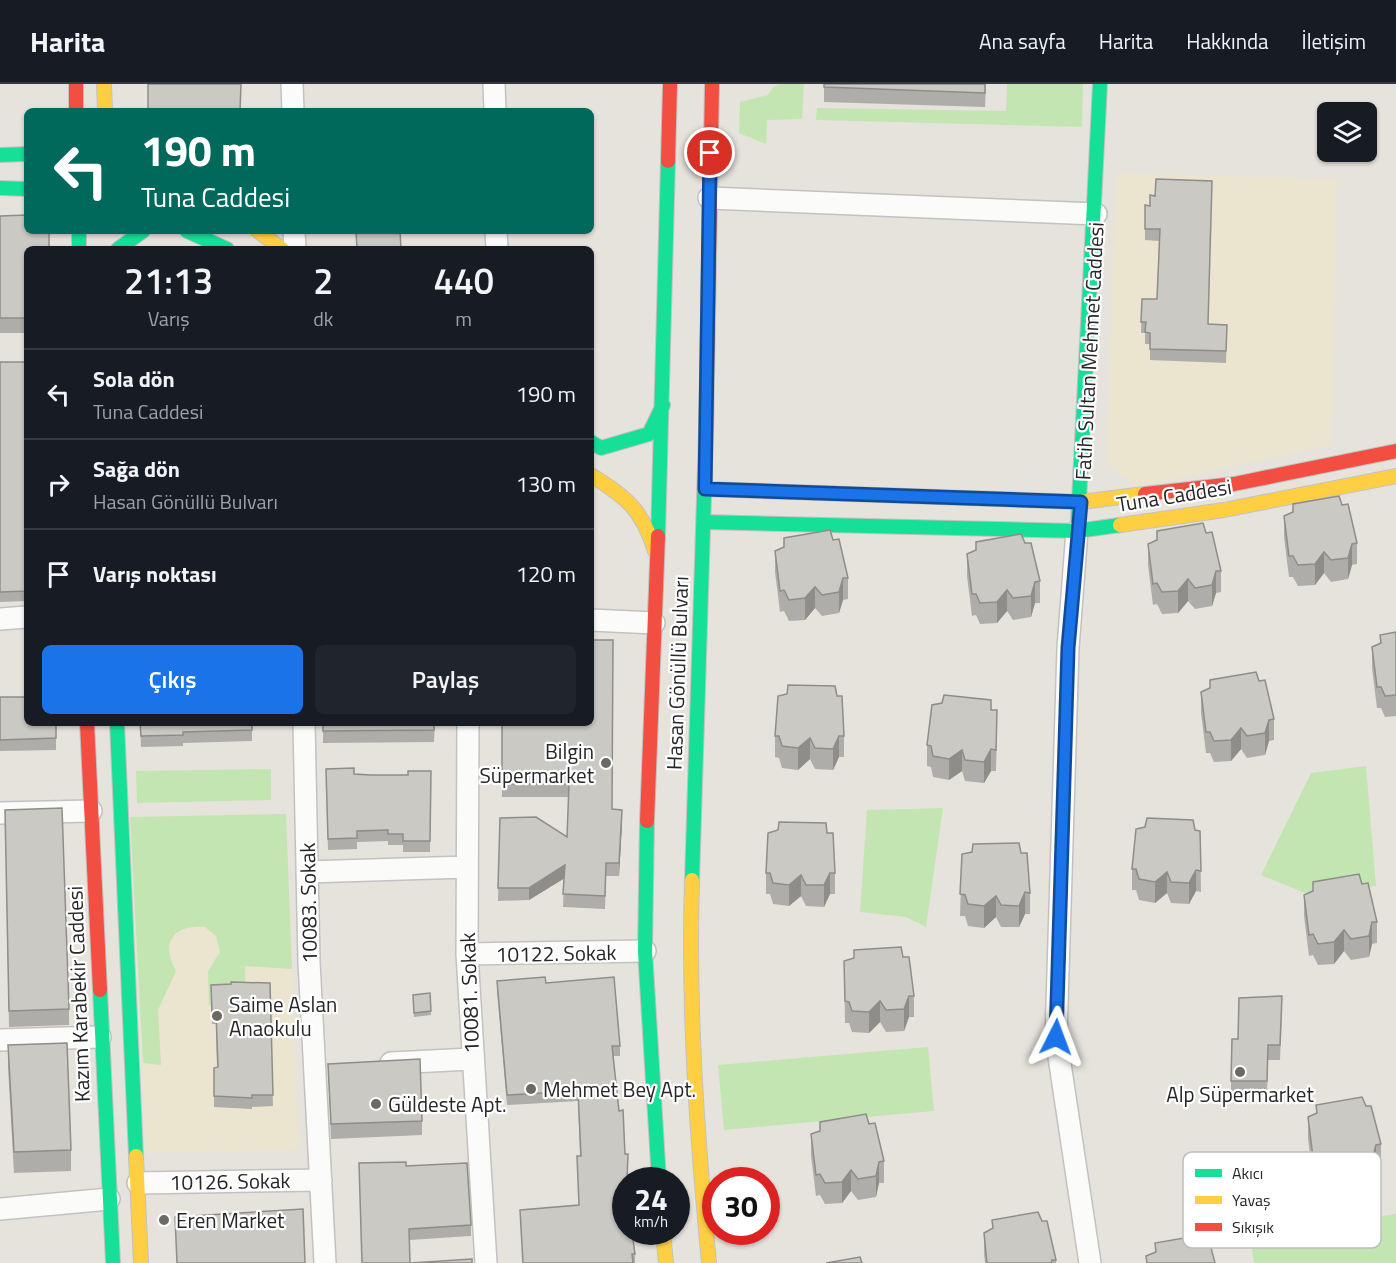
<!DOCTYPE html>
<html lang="tr">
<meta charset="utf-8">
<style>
:root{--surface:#171b24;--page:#20242c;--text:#f1f3f6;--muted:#9ea1a6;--line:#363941;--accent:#1a73e8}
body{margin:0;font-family:"Titillium Web",sans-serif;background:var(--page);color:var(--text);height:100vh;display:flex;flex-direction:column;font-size:22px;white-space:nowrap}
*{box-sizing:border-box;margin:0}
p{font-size:20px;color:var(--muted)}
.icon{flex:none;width:33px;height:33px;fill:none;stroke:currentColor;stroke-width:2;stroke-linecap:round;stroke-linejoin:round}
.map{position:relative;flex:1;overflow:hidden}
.drawer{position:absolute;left:24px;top:162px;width:570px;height:480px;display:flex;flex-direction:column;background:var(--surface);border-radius:9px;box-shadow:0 2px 4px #0004}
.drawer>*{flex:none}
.banner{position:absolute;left:24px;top:24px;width:570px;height:126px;border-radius:9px;box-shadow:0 2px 4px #0004;background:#00695c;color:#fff;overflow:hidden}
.fabs{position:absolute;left:1317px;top:18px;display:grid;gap:12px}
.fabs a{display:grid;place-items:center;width:60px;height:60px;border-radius:9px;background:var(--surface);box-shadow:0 2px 4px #0004;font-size:30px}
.speed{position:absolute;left:612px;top:1083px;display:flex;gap:12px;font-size:30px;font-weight:700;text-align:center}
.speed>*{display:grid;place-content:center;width:78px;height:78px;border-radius:50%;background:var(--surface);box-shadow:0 2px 4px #0004;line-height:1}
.speed small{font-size:15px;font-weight:400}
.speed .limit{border:9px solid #d22;background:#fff;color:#111}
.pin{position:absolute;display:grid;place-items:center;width:51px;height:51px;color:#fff;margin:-26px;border:3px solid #fff;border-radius:50%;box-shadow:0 2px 6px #0007}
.me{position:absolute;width:66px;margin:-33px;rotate:3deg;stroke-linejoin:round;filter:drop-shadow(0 0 4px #0008)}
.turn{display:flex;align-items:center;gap:21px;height:126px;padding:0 18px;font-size:27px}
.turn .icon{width:78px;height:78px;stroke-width:2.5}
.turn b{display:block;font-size:42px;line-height:51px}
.eta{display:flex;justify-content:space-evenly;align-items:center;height:102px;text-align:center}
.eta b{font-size:36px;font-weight:600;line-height:42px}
.cta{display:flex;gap:12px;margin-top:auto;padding:12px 18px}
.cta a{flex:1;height:69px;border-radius:9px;background:var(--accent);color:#fff;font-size:24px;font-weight:600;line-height:69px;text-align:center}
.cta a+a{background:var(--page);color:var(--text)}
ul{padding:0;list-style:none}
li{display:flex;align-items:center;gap:18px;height:90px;padding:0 18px;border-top:2px solid var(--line)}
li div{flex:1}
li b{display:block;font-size:22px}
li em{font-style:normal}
header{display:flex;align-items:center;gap:36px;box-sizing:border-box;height:84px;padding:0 30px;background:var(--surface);border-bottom:2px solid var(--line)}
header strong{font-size:28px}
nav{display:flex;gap:33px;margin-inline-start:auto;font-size:21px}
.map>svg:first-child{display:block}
.education{fill:#ebe4cf}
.green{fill:#c3e5b2}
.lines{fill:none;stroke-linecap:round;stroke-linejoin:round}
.street-casing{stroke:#c3c2c2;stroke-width:24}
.fast-casing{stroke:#c3c2c2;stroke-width:16}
.slow-casing{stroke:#c3c2c2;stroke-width:16}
.jam-casing{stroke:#c3c2c2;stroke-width:16}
.street{stroke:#fbfbfa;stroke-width:21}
.fast{stroke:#16e098;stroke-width:14}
.slow{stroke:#ffcf43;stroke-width:14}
.jam{stroke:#f24e42;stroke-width:14}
.wall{fill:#afada9}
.shaded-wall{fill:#8e8d89}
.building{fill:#cbc9c4;stroke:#8e8d89;stroke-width:1.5}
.route-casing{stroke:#114b97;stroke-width:15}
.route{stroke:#1a73e8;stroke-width:10}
.poi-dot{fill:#6a6966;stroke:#fff;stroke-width:2}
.labels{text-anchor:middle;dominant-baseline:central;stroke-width:4.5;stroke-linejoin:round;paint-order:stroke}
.street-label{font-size:21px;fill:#272727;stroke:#fff}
.poi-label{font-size:21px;fill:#272727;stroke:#fff;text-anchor:start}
.key{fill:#fff;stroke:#bebebe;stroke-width:1.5}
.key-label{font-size:16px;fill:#272727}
</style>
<header>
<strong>Harita</strong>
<nav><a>Ana sayfa</a><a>Harita</a><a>Hakkında</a><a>İletişim</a></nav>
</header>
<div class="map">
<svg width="1396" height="1179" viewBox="0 0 1396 1179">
<rect width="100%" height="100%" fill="#e6e3dc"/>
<path class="education" d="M1116 89 1337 95 1331 361 1137 403 1106 379Z
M286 730 299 1066 146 1069 130 733Z"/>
<path class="green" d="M780 0H804L802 35 767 36 766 60 739 49 740 18 768 11 773 3Z
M1007 0H1083L1082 43 816 36 817 24 1006 27Z
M1366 682 1376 802 1305 809 1261 791 1311 689Z
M271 685V716L137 719 136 687Z
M943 724 926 843 906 833 860 828 867 726Z
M286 730 292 885 245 882 246 921H209L208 887 220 868 216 852 205 843C173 840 160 859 176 887L158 926 161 981 143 979 130 733Z
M928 963 934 1027 724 1046 718 981Z
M1396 1130V1179H1254L1250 1150Z"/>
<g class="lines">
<g class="street-casing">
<path id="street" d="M292 0 293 27
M494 0 495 27
M709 114 1096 130
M294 147 295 165
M496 147 497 165
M1077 447 1068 564 1056 953 1090 1179
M0 535 27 533
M591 536 654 539
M304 639 309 878 325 1179
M468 639 467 870 486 1179
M0 729 91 727
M308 788 466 783
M467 870 645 867
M0 956 100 953
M391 979 471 975
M138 1099 321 1096
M0 1125 109 1115"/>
</g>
<g class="fast-casing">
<path id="fast" d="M0 71 27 70
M0 104 27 105
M79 147V165
M187 147 227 165
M118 165 143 147
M591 358 601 364 649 350 663 321
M1078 437 1100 0
M704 438 1077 447 1120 441
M658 452 668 77
M117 639 136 1072
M647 737 645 867 659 1096
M692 796 706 349
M100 906 113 1179"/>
</g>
<g class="slow-casing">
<path id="slow" d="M104 0 105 27
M258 147 282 165
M591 391C627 414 642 425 655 467
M705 405 1081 418 1145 410
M1120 441 1224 426 1396 392
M692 796C688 925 697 1051 709 1179
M136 1072 141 1179
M663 1148 666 1179"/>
</g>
<g class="jam-casing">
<path id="jam" d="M76 0V27
M668 77 670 0
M706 349 712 0
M1145 410 1234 400 1396 367
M87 639 100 906
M647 737 658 452"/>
</g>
<use href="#street" class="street"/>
<use href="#fast" class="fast"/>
<use href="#slow" class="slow"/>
<use href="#jam" class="jam"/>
</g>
<path class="wall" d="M824 0H986L985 23 824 18Z
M1145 121 1150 122 1208 240 1227 241 1226 279 1150 276V260H1145V249H1141L1142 215H1157L1159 157 1145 156Z
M0 132 27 165V249H0Z
M0 278H27V517L0 518Z
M1293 420 1357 459V480L1352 481 1348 495 1331 498 1324 489 1315 501 1298 502 1293 493H1289L1284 453V432L1293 428Z
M1148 460 1221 487V508L1216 509 1212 522 1195 525 1188 517 1178 529 1162 530 1157 520 1153 521 1148 481Z
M775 467 848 494V515L843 516 839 529 822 532 815 524 805 536 789 537 784 527 780 528 775 488Z
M967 470 1040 497V519H1035L1031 533 1013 536 1007 527 997 539 980 540 976 531 972 532 967 492Z
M1396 548V632L1385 633 1381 624H1377L1372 584V563L1380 559Z
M1259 597 1274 635V656L1269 657 1265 671 1247 674 1241 665 1231 677 1214 678 1210 669H1206L1201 629V608Z
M0 613 56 639V666L0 667Z
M991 626 997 648 996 687H991L984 699 965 697 962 687 949 696 933 693 931 683 927 682V661Z
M140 639H252V657L183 659V662L141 663Z
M323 639H435L434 658 323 659Z
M502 639 612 725 622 739 619 792H606L605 825 563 823 564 794 529 816 498 817 500 734 567 753 569 713H502Z
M775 652H844V673H839L833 686 815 685 810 675 798 686 782 684 779 674 775 673Z
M431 687 430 768H403V761H388V757L357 758V765L328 766 326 696 354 690 371 691H408Z
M5 726 69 925V941L9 943Z
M1195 746 1200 747 1201 808 1196 807 1189 820 1171 819 1167 809 1155 819 1139 816 1136 806H1132V785Z
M962 770 1030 809V830H1025L1019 843H1001L996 833 984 844 968 842 965 832H960Z
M766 789H835V810H830L824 823 806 822 801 812 789 822 773 820 770 810H766Z
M1304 811 1377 838V859L1372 860 1369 873 1351 876 1344 867 1334 880 1318 881 1313 871 1309 872 1304 832Z
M844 877 914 912V933H909L904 947 886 948 880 938 869 949 852 948 849 939H845Z
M497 897 546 899 620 962V972H613L626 1096 635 1170V1179H523L520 1126 579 1121 580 1072 578 1017 507 1021 497 907Z
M270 899 273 1022 252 1023V1025L214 1023V984L217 983 216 940H212L211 901Z
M430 909 431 931 414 933 413 915Z
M1282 927 1280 976H1268L1267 1011H1231V997Z
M8 961 71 1066V1087L14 1089 8 983Z
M328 980 422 1037V1051L331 1055Z
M1308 1033 1381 1060V1082H1376L1372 1096 1354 1099 1347 1090 1338 1102 1321 1104 1317 1094 1313 1095 1308 1055Z
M811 1050 884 1077V1099H879L876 1113 858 1116 851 1107 842 1119 825 1120 820 1111 816 1112 811 1072Z
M406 1082 471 1141V1152L409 1156 410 1179H362Z
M984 1149 1056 1176V1179H985L984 1170Z"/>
<path class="shaded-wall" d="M1352 460V481L1348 495V474Z
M1324 468V489L1315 501V480Z
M1216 487V509L1212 522V501Z
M843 494V516L839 529V508Z
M1188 495V517L1178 529V507Z
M1035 498V519L1031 533V512Z
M815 503V524L805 536V514Z
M1007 506V527L997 539V518Z
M1269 636V657L1265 671V649Z
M1241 644V665L1231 677V656Z
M839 652V673L833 686V665Z
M810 654V675L798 686V664Z
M991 665V687L984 699V678Z
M962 666V687L949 696V675Z
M622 726V739L619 792V779Z
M565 781V794L529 816V804Z
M1196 786V807L1189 820V799Z
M1167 788V809L1155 819V798Z
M830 789V810L824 823V801Z
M801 791V812L789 822V801Z
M1025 808V830L1019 843V822Z
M996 812V833L984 844V822Z
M1372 838V860L1369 873V852Z
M1344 846V867L1334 880V858Z
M909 912V933L904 947V925Z
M880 917V938L869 949V928Z
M1376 1061V1082L1372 1096V1075Z
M1347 1069V1090L1338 1102V1081Z
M879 1078V1099L876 1113V1092Z
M851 1086V1107L842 1119V1098Z"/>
<path class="building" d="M148 0H241L240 27H148Z
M824 0H985V9L824 3Z
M1156 95 1212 97 1208 240 1227 241 1226 267 1150 265V249L1145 248 1146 238H1141L1142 215H1157L1160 145H1145V121L1150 122V111L1155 112Z
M27 131V147H49V165H27V234H0V132Z
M356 147H400L401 165H357Z
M0 278H27V507L0 508Z
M1339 412 1342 421 1348 420 1357 459 1352 460 1348 474 1331 476 1324 468 1315 480 1298 481 1293 472H1289L1284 432 1293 428V420Z
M1203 439 1206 449 1212 448 1221 487H1216L1212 501 1195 504 1188 495 1178 507 1162 508 1157 499 1153 500 1148 460 1157 456V447Z
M830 446 833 456 839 455 848 494H843L839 508 822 511 815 503 805 514 789 516 784 506 780 507 775 467 784 463V454Z
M1021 450 1025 459H1031L1040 497 1035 498 1031 512 1013 514 1007 506 997 518 980 519 976 510H972L967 470 976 466V458Z
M1396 548V611L1385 612 1381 603H1377L1372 563 1381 559 1380 551Z
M591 556H613L612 725 622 726 619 779H606L605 812 563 810 565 781 529 804H498L500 734 536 733 567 753 569 700H502V639H591Z
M1256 588 1259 597 1265 596 1274 635 1269 636 1265 649 1247 652 1241 644 1231 656 1214 657 1210 648H1206L1201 608 1210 604V596Z
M788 601 835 602 837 612H842L844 652H839L833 665 815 664 810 654 798 664 782 662 779 652H775L778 612 787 610Z
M944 611 991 616V626H997L996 666 991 665 984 678 965 676 962 666 949 675 933 672 931 662 927 661 932 621 942 619Z
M0 613H27V639H56V654L0 656Z
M140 639H252V646L183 648V651L141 652Z
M323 639H434V646L323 647Z
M354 684V690L371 691H408V687H431L430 757H403V750H388V746L357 747V754L328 755 326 685Z
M62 724 69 925 9 927 5 726Z
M1147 734 1193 736 1195 746 1200 747 1201 787 1196 786 1189 799 1171 798 1167 788 1155 798 1139 795 1136 785H1132L1136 745 1145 743Z
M779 738 826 739 827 749H833L835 789H830L824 801H806L801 791 789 801 773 799 770 789H766L768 749 778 746Z
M1019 759 1021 769H1027L1030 809 1025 808 1019 822 1001 821 996 812 984 822 968 820 965 811 960 810 962 770 972 768 973 760Z
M1359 790 1362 800 1368 799 1377 838H1372L1369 852 1351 855 1344 846 1334 858 1318 860 1313 850 1309 851 1304 811 1313 807V798Z
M901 863 903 873H909L914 912H909L904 925 886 926 880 917 869 928 852 927 849 918 845 917 844 877 854 874V866Z
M545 893 546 899 614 893 620 962H612L619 1027 623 1026 625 1070H628L627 1096H626V1148H632L635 1170H632L633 1179H523L520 1126 579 1121 577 1072H581L578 1007 507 1011 497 897Z
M231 898 270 899 273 1011H252V1014L214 1012V984L218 983 216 929H212L211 901 231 900Z
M430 909 431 927 414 929 413 911Z
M1282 912 1280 961H1268L1267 997H1231L1232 955H1238L1239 914Z
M67 959 71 1066 14 1068 8 961Z
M420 975 422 1037 331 1040 328 980Z
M1362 1013 1366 1022H1371L1381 1060 1376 1061 1372 1075 1354 1078 1347 1069 1338 1081 1321 1082 1317 1073H1313L1308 1033 1317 1029 1316 1021Z
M866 1030 869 1040 875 1039 884 1077 879 1078 876 1092 858 1095 851 1086 842 1098 825 1099 820 1090 816 1091 811 1050 820 1047V1038Z
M406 1078V1082L467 1079 471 1141 409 1145 410 1179 472 1175V1179H362L359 1079Z
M303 1125 305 1179H177L175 1133Z
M1038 1128 1042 1137H1047L1056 1176H1052L1051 1179H987L984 1149 993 1144 992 1136Z
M1201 1151 1205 1161 1210 1160 1215 1179H1147L1146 1172 1156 1168 1155 1159Z
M860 1173 862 1179H826Z"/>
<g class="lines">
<g class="route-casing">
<path id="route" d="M710 69 705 405 1081 418 1068 564 1056 953"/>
</g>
<use href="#route" class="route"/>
</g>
<g class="poi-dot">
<circle cx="606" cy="679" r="6"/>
<circle cx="217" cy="932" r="6"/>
<circle cx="1240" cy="988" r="6"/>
<circle cx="531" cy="1005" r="6"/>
<circle cx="376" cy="1020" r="6"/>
<circle cx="164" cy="1136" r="6"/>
</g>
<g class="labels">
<g class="street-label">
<text transform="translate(1089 267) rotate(-87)">Fatih Sultan Mehmet Caddesi</text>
<text transform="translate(1174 411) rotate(-9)">Tuna Caddesi</text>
<text transform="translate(677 589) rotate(-88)">Hasan Gönüllü Bulvarı</text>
<text transform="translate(308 819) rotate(-91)">10083. Sokak</text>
<text transform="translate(556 869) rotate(-1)">10122. Sokak</text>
<text transform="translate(469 909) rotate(-92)">10081. Sokak</text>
<text transform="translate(78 910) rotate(-92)">Kazım Karabekir Caddesi</text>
<text transform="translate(230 1097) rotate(-1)">10126. Sokak</text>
</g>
<g class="poi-label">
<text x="594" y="667" text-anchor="end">Bilgin<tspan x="594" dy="24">Süpermarket</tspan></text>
<text x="229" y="920">Saime Aslan<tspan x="229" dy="24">Anaokulu</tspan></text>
<text x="543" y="1005">Mehmet Bey Apt.</text>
<text x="1240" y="1010" text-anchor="middle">Alp Süpermarket</text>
<text x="388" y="1020">Güldeste Apt.</text>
<text x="176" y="1136">Eren Market</text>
</g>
</g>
<rect x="1183" y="1068" width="198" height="96" rx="9" class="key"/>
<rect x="1195" y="1085" width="27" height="8" fill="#16e098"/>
<rect x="1195" y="1112" width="27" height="8" fill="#ffcf43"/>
<rect x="1195" y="1139" width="27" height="8" fill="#f24e42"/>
<g class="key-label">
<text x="1232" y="1095">Akıcı</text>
<text x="1232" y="1122">Yavaş</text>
<text x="1232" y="1149">Sıkışık</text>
</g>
</svg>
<div class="fabs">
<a><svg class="icon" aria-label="layers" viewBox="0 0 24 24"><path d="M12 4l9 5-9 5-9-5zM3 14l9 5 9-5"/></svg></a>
</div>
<div class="speed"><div>24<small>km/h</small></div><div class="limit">30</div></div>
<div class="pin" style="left:710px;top:69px;background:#d93025"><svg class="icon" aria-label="arrive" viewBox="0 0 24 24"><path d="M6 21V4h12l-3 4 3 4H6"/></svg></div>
<svg class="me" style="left:1056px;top:953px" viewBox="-20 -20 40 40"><path d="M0-17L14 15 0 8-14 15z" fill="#1a73e8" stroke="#fff" stroke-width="4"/></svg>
<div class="banner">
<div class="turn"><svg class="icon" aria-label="left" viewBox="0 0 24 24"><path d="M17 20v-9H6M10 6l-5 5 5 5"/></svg><div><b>190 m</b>Tuna Caddesi</div></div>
</div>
<section class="drawer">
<div class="eta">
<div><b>21:13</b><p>Varış</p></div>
<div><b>2</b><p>dk</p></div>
<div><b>440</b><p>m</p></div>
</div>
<ul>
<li><svg class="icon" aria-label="left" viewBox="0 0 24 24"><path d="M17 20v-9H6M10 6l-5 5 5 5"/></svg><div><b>Sola dön</b><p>Tuna Caddesi</p></div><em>190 m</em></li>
<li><svg class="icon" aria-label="right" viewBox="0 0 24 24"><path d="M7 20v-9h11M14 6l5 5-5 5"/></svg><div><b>Sağa dön</b><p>Hasan Gönüllü Bulvarı</p></div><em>130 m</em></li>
<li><svg class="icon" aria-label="arrive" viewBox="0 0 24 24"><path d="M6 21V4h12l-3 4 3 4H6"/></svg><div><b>Varış noktası</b></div><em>120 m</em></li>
</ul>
<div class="cta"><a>Çıkış</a><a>Paylaş</a></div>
</section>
</div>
